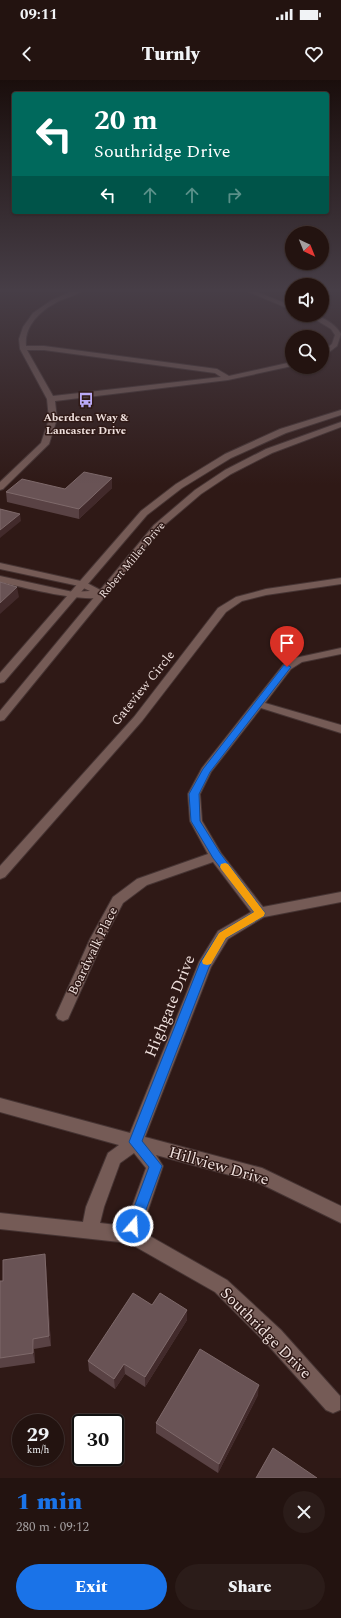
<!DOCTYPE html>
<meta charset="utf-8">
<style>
:root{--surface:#231310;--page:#2b1c19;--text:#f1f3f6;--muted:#a39e9f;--line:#403230;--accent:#1a73e8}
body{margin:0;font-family:Spectral,serif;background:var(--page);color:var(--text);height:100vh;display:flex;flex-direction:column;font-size:15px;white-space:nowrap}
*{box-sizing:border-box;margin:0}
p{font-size:13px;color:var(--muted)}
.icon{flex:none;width:22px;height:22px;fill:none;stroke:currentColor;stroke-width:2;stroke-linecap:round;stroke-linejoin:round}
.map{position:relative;height:1398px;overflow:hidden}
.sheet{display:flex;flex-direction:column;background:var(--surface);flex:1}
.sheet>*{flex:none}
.guide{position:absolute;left:12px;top:12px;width:317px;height:122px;border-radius:4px;box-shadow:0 1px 3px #0004,0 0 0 1px var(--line);background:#00695c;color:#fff;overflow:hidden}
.needle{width:26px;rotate:137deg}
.buttons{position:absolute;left:285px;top:146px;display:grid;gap:8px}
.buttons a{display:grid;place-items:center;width:44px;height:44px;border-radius:50%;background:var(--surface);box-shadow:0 1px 3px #0004,0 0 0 1px var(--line);font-size:20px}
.speed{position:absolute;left:12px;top:1334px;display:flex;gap:8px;font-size:20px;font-weight:700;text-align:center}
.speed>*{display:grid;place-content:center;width:52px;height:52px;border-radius:50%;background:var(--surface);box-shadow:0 1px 3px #0004,0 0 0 1px var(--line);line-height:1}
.speed small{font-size:10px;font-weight:400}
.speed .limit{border:2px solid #111;border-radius:6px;background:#fff;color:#111}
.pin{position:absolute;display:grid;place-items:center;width:34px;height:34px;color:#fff;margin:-41px -17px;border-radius:50% 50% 50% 0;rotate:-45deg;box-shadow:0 0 4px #0007}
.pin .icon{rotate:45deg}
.me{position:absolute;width:44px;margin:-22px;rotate:19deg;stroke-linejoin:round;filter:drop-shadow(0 0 3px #0008)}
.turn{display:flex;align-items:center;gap:14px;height:84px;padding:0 16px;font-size:18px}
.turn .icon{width:52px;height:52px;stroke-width:2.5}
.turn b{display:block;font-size:28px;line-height:34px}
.lanes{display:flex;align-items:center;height:38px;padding:0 16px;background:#0003;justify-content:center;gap:20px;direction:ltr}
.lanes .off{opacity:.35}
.round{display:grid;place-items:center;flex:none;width:42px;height:42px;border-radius:21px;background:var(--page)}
.overview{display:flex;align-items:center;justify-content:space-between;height:68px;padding:0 16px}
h1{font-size:24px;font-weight:800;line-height:30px;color:var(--accent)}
.cta{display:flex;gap:8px;margin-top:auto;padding:8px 16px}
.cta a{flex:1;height:46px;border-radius:24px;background:var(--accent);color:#fff;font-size:16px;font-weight:800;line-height:46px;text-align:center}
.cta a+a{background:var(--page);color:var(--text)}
.status{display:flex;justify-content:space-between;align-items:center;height:28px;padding:0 20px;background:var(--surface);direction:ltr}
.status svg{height:11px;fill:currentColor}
header{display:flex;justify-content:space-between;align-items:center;height:52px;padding:0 16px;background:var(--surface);font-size:18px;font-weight:800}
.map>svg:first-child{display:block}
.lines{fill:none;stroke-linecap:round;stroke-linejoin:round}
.street-casing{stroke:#463433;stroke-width:2}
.secondary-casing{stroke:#463433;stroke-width:2}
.street{fill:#755b56;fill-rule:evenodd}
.secondary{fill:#755b56;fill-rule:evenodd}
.wall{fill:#594244}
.shaded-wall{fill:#422a2b}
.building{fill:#695355;stroke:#7e696a}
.route{fill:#1a73e8;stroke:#114b97}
.slow{fill:#f59e0b}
.labels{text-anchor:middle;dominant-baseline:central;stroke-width:3;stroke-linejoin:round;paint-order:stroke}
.far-poi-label{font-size:11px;font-weight:bold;fill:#efe0dd;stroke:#2f1916}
.far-street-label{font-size:11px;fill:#efe0dd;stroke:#2f1916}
.street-label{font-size:13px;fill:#efe0dd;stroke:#2f1916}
.near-street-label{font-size:16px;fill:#efe0dd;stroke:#2f1916}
</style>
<div class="status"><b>09:11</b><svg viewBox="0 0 49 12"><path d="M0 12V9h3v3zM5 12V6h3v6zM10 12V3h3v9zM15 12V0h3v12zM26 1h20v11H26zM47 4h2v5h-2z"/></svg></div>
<header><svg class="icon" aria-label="back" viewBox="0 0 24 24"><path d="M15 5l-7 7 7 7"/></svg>Turnly<svg class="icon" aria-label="heart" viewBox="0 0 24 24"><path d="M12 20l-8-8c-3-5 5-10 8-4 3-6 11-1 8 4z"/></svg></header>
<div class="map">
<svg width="341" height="1398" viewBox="0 0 341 1398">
<rect width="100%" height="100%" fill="#2f1916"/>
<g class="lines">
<g class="street-casing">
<path id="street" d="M75 210H83C76 216 65 218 57 222 40 231 24 246 26 266H44L217 289 229 296 292 282V286L228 300 55 321 57 339 49 364 3 409 0 410V402L41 363 49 339 47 319 20 269 19 259 23 247 33 233 52 220ZM27 270H44L215 293 221 297 53 316Z
M244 210H252L292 226V230Z
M308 235C321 235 335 243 341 254L337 266 324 276 322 277V272L332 264 335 255 331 249Z
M0 483 85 502 108 514C96 527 18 506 0 502V496L73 512 90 511 79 506 0 489Z
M341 498V504L266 515 242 521 226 532 142 641 5 797 0 799V786L134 637 218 528 236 517 266 509Z
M341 568V574L302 582 291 589 265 623 341 645V653L261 628 211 692 200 714 202 741 221 773 263 827 341 812V822L264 837 228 859 211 887 145 1057 262 1088 341 1126V1143L259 1103 156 1075 163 1086 141 1151 227 1200 281 1250 340 1316V1330L333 1333 326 1330 267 1264 215 1212 129 1163 0 1149V1133L83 1142 86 1127 108 1073 119 1065 0 1032V1018L130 1053 199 882 218 851 251 832 213 782 147 805 123 823 104 859 68 939 63 941 58 939 56 935 90 859 113 817 137 799 208 774 190 741 188 714 202 688 283 585 295 578ZM134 1073 146 1088 125 1146 100 1143 104 1127 120 1083Z"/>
</g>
<g class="secondary-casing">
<path id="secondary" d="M341 330V335L286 353 231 378 182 408 147 435 4 602 0 603V593L141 431 176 404 225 374 280 349Z
M341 342V347L272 373 231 394 201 414 160 449 4 640 0 641V631L154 445 195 410 225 390 266 369Z"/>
</g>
<use href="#street" class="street"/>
<use href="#secondary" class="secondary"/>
</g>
<path class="wall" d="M112 398V408L79 439 7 422 6 412 65 409Z
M46 1185 51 1266 34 1269 35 1283 0 1288V1201H3Z
M152 1225 187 1230V1240L145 1307 125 1294 115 1309 89 1291 88 1281Z
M258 1315 218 1393 156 1353V1343Z"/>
<path class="shaded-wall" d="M112 398V408L79 439V429Z
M20 434 21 441 0 458V450Z
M17 507 19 517 0 534V523Z
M45 1174 46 1185 51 1266 49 1256Z
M187 1230V1240L145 1307V1297Z
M33 1259 34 1269 35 1283 33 1273Z
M124 1284 125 1294 115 1309 114 1299Z
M259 1305 258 1315 218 1393 219 1384Z"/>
<path class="building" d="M84 392 112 398 79 429 6 412 22 399 65 409Z
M0 429 20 434 0 450Z
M0 502 17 507 0 523Z
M45 1174 49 1256 33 1259V1273L0 1278V1201H3V1180Z
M133 1213 152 1225 160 1213 187 1230 145 1297 124 1284 114 1299 88 1281Z
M200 1269 259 1305 219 1384 156 1343Z
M273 1368 317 1398H256Z"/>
<linearGradient id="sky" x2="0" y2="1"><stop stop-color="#1a0e0c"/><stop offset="0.52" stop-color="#473e47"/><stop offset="1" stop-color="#473e47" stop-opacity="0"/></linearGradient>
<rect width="341" height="405" fill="url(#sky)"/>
<path class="route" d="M284 585H287L291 587 210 692 199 714 200 741 220 773 265 833 264 836 226 858 209 887 142 1061 162 1086 140 1146 138 1150 133 1152 129 1150 127 1146 149 1087 129 1062 200 883 219 853 254 832 213 778 191 741 189 714 203 689Z"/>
<path class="slow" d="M225 783 228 784 265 833 264 836 226 858 211 884 207 885 203 884 202 881 219 853 254 832 221 789 220 787 221 784Z"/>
<defs>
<g id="bus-bare" transform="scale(1.2)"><path d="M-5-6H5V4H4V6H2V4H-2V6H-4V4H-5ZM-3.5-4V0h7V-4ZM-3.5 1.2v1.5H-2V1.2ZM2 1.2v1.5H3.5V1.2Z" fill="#bbaaf6" stroke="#2f1916" stroke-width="2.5" paint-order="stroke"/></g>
</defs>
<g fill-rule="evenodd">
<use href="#bus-bare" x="86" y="320"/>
</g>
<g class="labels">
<g class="far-poi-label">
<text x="86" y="337">Aberdeen Way &amp;<tspan x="86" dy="13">Lancaster Drive</tspan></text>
</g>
<g class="far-street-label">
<text transform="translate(132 480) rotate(-50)">Robert Miller Drive</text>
</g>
<g class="street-label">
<text transform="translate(143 608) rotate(-51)">Gateview Circle</text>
<text transform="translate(93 871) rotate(-64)">Boardwalk Place</text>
</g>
<g class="near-street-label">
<text transform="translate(170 926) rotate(-68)">Highgate Drive</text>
<text transform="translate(219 1086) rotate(16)">Hillview Drive</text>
<text transform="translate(266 1253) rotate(45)">Southridge Drive</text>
</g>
</g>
</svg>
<div class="buttons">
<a><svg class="needle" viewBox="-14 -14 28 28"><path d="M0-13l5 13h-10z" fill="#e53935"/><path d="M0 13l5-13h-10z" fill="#a39e9f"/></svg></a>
<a><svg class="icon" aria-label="sound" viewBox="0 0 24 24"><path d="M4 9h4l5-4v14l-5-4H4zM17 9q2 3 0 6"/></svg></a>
<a><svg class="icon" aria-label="search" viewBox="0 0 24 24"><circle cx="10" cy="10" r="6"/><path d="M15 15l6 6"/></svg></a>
</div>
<div class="speed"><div>29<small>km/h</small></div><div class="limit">30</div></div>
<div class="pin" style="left:287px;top:587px;background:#d93025"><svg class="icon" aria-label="arrive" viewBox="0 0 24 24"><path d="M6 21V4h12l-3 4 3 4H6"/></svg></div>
<svg class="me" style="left:133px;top:1146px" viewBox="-20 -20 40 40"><circle r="17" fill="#1a73e8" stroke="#fff" stroke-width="3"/><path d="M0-11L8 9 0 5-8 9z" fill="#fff"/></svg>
<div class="guide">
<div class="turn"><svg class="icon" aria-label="left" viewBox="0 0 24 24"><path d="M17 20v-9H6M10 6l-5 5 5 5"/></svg><div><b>20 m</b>Southridge Drive</div></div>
<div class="lanes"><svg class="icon" aria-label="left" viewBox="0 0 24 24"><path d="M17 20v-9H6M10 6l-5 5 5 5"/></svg><svg class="icon off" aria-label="ahead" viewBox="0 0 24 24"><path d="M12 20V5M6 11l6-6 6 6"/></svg><svg class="icon off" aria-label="ahead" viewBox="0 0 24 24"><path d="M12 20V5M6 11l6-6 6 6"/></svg><svg class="icon off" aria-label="right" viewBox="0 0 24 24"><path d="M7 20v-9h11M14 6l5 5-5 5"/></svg></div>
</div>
</div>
<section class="sheet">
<div class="overview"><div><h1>1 min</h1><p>280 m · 09:12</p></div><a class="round"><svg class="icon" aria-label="close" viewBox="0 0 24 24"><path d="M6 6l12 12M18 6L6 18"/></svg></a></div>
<div class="cta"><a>Exit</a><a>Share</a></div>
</section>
